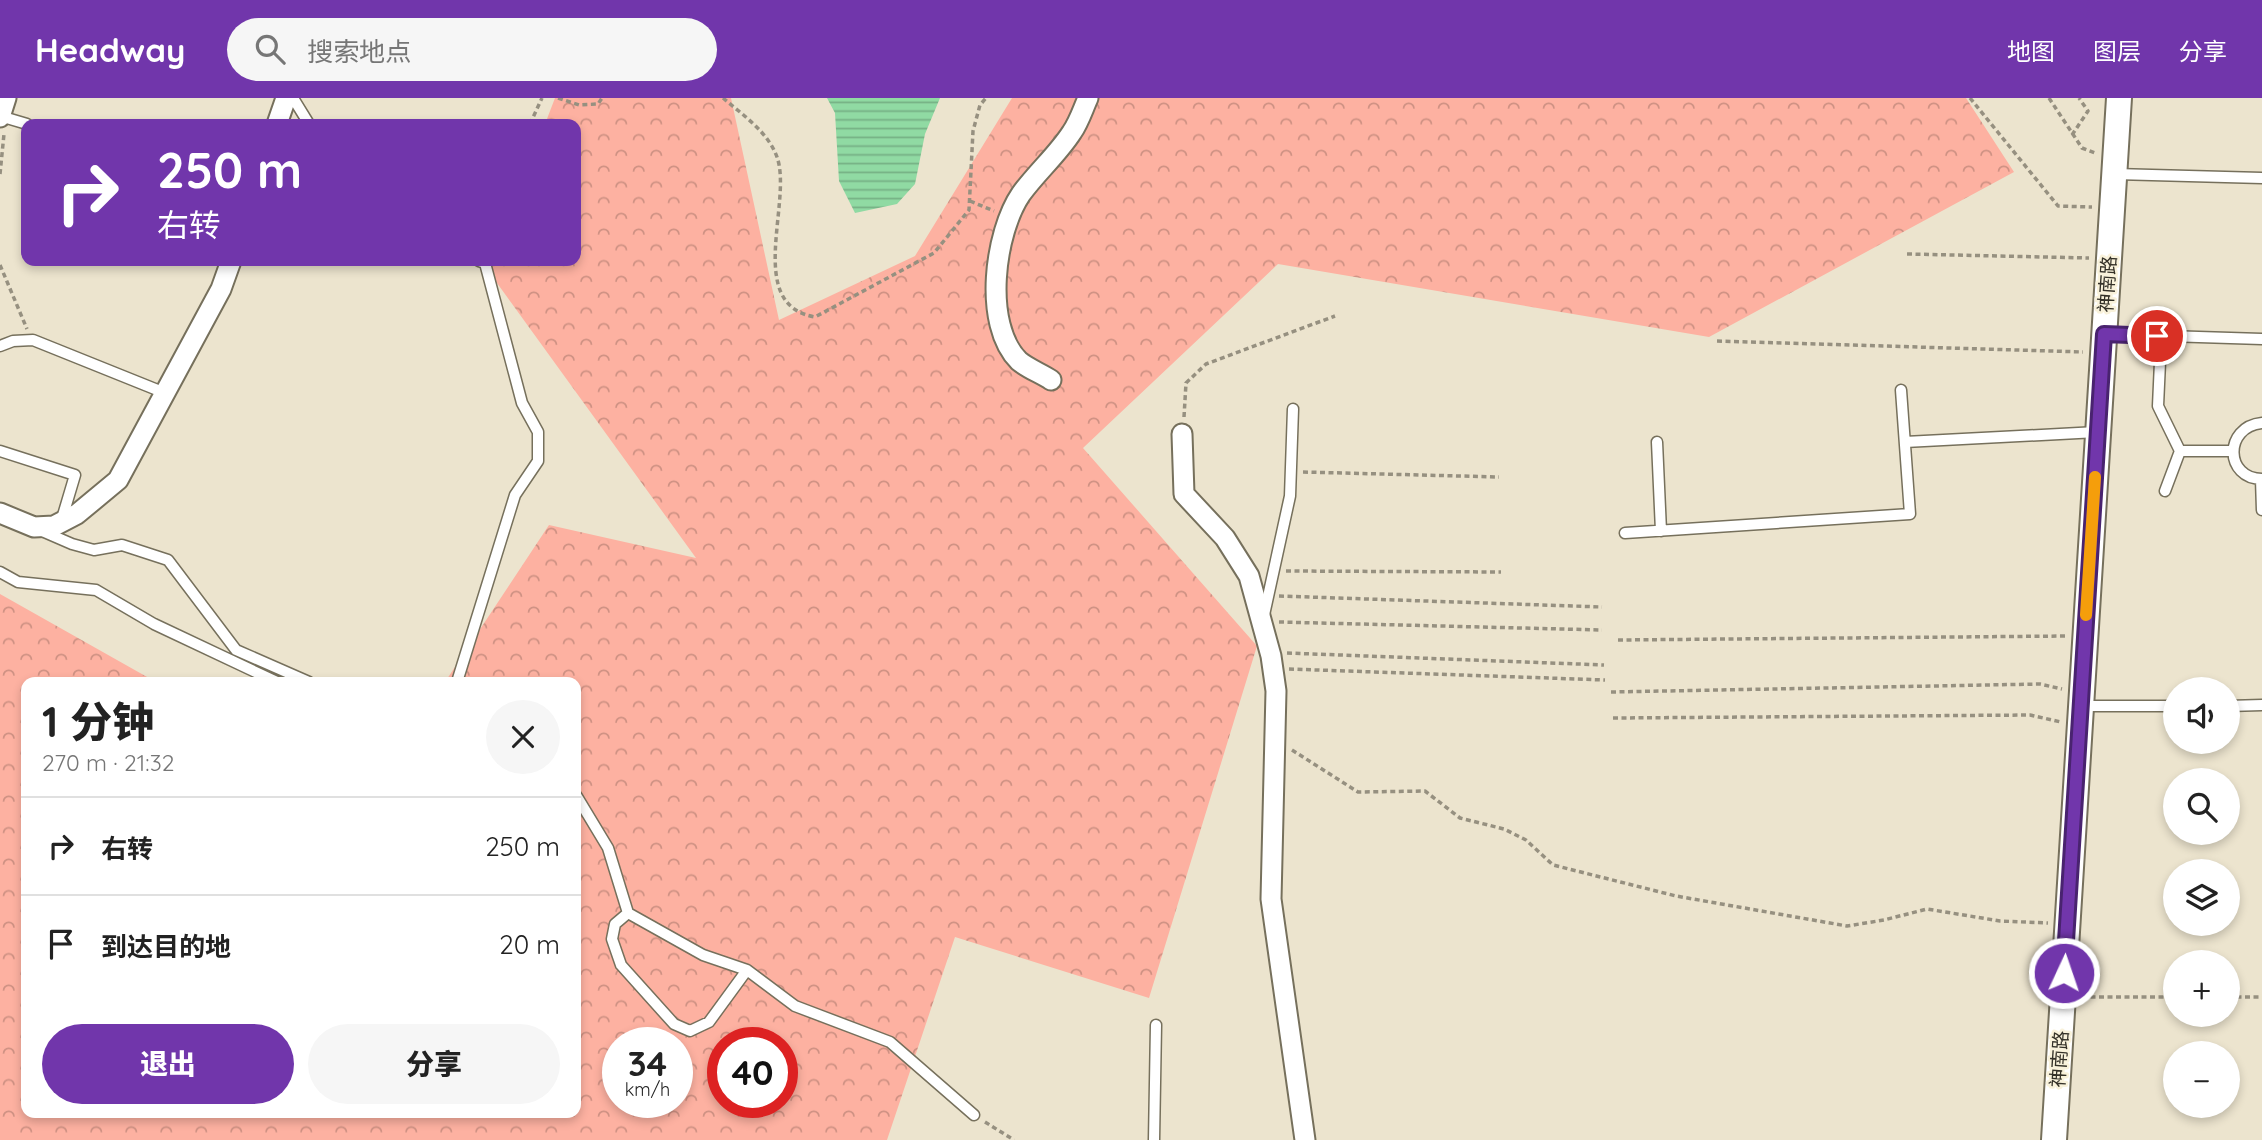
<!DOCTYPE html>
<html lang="zh">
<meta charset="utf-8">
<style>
:root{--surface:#fff;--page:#f6f6f6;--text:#222;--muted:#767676;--line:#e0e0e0;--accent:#7136ab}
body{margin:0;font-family:Quicksand,"Noto Sans SC",sans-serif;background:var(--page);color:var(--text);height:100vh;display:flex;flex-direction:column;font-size:26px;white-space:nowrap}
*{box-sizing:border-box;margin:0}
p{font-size:23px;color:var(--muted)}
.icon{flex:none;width:38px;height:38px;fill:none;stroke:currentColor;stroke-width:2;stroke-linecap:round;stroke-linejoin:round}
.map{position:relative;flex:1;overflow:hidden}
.details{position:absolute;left:21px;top:579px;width:560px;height:441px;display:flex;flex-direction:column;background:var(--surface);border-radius:14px;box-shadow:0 4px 10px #0003}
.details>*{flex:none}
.guide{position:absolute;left:21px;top:21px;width:560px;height:147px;border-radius:14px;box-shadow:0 4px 10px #0003;background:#7136ab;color:#fff;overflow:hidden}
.tools{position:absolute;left:2163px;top:579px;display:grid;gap:14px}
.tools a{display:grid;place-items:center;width:77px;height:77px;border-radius:50%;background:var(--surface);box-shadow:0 4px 10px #0003;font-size:35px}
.speed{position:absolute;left:602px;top:929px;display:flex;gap:14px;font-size:35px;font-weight:700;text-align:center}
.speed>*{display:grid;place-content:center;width:91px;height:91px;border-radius:50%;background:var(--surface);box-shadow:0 4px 10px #0003;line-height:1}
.speed small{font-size:18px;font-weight:400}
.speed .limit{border:10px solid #d22;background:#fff;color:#111}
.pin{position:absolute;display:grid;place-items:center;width:60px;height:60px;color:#fff;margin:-30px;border:4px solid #fff;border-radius:50%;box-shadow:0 2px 7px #0007}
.me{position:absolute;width:77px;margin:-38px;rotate:3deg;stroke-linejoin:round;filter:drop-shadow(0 0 5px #0008)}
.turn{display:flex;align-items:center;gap:24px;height:147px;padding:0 21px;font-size:32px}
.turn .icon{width:91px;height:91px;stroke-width:2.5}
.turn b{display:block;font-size:49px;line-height:60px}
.round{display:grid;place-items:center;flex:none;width:74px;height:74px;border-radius:37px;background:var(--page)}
.summary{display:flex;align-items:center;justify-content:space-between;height:119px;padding:0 21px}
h1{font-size:42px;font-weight:800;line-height:52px}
.button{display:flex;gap:14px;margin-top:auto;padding:14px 21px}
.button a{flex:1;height:80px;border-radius:42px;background:var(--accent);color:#fff;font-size:28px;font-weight:800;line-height:80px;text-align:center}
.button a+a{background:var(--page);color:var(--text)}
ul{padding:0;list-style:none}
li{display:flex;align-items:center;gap:21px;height:98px;padding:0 21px;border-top:2px solid var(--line)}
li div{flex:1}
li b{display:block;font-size:26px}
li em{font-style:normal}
header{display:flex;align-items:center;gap:42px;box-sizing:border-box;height:98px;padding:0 35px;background:var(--accent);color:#fff}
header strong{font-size:33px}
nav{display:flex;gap:38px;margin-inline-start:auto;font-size:24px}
.search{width:490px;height:63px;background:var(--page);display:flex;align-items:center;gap:18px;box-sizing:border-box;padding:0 24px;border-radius:38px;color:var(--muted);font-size:26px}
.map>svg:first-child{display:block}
.forest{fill:url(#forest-crowns);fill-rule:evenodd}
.water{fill:url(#water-rules)}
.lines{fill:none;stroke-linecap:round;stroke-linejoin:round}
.service-casing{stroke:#76705c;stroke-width:13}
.minor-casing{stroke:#76705c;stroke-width:23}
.tertiary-casing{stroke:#76705c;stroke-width:28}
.path{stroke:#969080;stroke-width:3.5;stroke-dasharray:5 3.5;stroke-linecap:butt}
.service{stroke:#fff;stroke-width:10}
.minor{stroke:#fff;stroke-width:19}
.tertiary{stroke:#fff;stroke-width:24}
.route-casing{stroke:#49236f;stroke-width:18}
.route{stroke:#7136ab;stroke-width:12}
.slow{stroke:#f59e0b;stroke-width:12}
.labels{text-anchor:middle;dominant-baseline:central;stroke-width:5;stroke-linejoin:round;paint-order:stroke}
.street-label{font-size:19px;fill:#343128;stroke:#f9f2db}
</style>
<header>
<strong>Headway</strong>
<div class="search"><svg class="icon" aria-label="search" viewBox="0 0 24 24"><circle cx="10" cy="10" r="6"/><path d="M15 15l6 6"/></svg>搜索地点</div>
<nav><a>地图</a><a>图层</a><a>分享</a></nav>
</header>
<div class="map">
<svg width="2262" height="1042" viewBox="0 0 2262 1042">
<defs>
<pattern id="forest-crowns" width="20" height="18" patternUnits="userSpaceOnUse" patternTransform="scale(1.75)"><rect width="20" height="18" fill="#fdb1a1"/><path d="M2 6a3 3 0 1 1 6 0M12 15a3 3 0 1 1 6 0" fill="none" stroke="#ce9183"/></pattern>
<pattern id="water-rules" width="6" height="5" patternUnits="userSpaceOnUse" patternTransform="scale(1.75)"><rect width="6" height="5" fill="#90daa3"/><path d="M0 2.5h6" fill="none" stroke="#76b185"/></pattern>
</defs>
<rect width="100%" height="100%" fill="#ece4ce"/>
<path class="forest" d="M555 0H731L779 222 915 158 1012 0H1966L2014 74 1709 239 1278 166 1083 350 1257 548 1149 900 955 839 887 1042H0V496L156 584H26V1015H576V584H445L549 427 696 460 489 174 493 163H576V26H545ZM618 945H677V1004H618ZM723 945H782V1004H723Z"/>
<path class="water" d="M827 0H940L925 36 915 86 897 106 855 115 839 83 835 15Z"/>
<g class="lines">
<g class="service-casing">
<path id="service" d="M293 0 309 26
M0 18 27 26
M2115 76 2262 80
M2104 236 2262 241
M0 248 13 243 33 242 165 295
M2160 264 2158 308 2180 353 2165 393
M2262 325C2223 329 2225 381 2262 381
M1657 344 1661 433
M1905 344 2097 334
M0 353 75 377 61 424
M2180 353H2233
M2261 381 2262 412
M42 433 72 446 94 452 122 447 168 462 236 552 309 584
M1625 435 1910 416 1901 292
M0 474 18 484 96 492 154 526 277 584
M1264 517 1290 398 1293 311
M457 584 515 397 538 363V334L522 305 485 165 479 163
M2081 608H2175
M2228 608 2262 607
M576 697 608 750 628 815 703 857 747 872 795 908 890 944 974 1017
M628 815 615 826 612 841 621 867 674 926 690 933 709 924 747 872
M1154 1042 1156 927"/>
</g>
<g class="minor-casing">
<path id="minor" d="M0 19 6 0
M277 26 286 0
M1051 282C1042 276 1027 270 1019 263 982 226 995 134 1021 96 1037 74 1058 56 1072 34 1079 24 1083 11 1088 0
M1182 336 1184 396 1225 440 1249 478 1271 558 1276 593 1271 801 1305 1042
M0 415 34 429 54 428 77 416 118 382 221 191 231 163"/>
</g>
<g class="tertiary-casing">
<path id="tertiary" d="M2054 1042 2119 0"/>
</g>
<path class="path" d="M558 0 579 7 598 6 602 0
M723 0C743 17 768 34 777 59 793 104 744 207 815 219L934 155 969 112 973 33 980 7 986 0
M1970 0 2058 108 2092 109
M2049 0 2082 50 2095 55
M530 26 542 0
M2072 37 2088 13 2079 0
M0 76 4 36
M970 103 994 113
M1907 156 2089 160
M0 167 27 231
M1717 243 2083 254
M1184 319 1186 285 1206 266 1335 218
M1303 374 1499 379
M1286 473 1501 474
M1279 498 1602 509
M1279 524 1602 532
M1618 542 2066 538
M1287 555 1604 567
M1289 571 1605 582
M1611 594 2040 586 2062 591
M1613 620 2030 617 2061 624
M1292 652 1358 694 1425 693 1460 720 1504 731 1526 742 1553 767 1676 798 1847 828 1884 822 1927 811 2000 823 2048 825
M2082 899H2175
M2228 899H2262
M985 1024 1014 1042"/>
<use href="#service" class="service"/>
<use href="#minor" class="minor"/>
<use href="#tertiary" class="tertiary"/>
</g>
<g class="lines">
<g class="route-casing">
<path id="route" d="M2064 875 2104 236 2157 238"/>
</g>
<use href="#route" class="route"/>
<path class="slow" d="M2086 517 2095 379"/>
</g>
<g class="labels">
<g class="street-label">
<text transform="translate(2107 186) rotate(-86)">神南路</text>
<text transform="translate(2059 961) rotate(-86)">神南路</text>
</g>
</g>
</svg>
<div class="tools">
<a><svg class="icon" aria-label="sound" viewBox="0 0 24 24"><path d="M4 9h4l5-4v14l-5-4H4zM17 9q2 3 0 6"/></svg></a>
<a><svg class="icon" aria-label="search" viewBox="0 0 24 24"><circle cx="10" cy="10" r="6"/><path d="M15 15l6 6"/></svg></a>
<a><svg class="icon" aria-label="layers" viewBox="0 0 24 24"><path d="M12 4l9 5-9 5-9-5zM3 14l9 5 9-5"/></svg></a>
<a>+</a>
<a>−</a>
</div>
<div class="speed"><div>34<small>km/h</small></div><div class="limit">40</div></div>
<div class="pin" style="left:2157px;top:238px;background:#d93025"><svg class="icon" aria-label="arrive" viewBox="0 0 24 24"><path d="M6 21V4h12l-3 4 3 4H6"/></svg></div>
<svg class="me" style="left:2064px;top:875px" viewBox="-20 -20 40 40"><circle r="17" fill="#7136ab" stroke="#fff" stroke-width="3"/><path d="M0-11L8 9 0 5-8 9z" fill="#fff"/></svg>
<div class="guide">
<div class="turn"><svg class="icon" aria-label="right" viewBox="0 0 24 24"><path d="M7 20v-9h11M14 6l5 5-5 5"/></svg><div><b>250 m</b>右转</div></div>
</div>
<section class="details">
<div class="summary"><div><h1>1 分钟</h1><p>270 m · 21:32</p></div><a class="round"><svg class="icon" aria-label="close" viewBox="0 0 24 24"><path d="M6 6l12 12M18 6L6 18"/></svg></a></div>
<ul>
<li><svg class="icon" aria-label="right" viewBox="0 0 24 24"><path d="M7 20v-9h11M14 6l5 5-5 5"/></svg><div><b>右转</b></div><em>250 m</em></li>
<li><svg class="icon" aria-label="arrive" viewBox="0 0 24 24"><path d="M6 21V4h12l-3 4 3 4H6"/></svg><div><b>到达目的地</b></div><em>20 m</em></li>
</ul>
<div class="button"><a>退出</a><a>分享</a></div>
</section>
</div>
